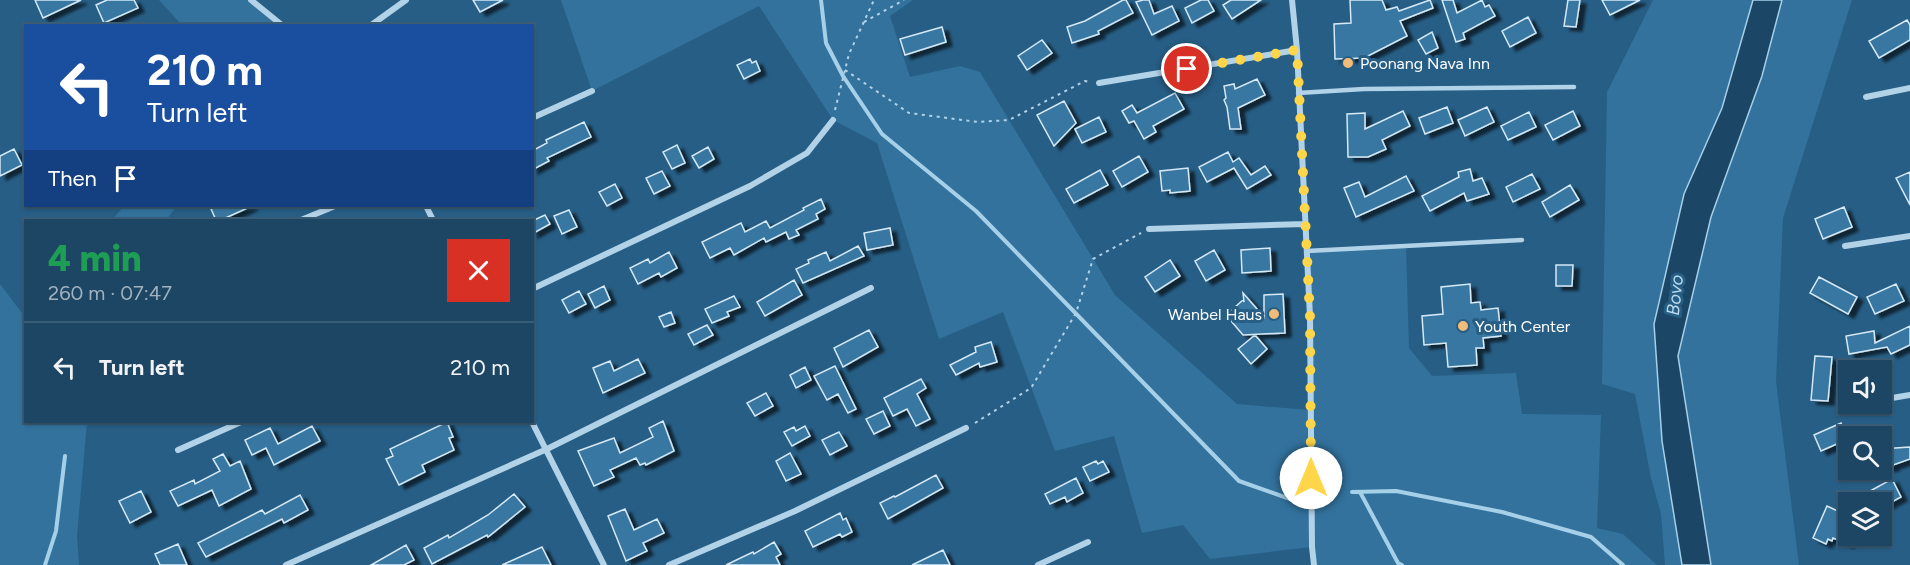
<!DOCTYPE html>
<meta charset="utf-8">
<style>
:root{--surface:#1d4664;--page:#2a506d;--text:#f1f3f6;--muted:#a0b1bf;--line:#3b5e78}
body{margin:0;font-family:Figtree,sans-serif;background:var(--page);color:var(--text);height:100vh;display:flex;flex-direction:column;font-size:22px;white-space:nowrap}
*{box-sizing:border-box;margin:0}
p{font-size:20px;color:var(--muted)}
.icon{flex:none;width:33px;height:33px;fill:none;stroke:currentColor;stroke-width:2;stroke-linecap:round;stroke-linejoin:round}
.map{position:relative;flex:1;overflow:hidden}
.side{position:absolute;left:24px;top:219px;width:510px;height:204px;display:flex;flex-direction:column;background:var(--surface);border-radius:0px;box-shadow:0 2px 4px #0004,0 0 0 2px var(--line)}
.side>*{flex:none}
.hud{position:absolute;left:24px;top:24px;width:510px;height:183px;border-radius:0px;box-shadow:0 2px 4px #0004,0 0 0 2px var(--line);background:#1a4fa0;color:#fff;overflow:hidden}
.tools{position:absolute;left:1838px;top:360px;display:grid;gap:12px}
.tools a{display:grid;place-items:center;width:54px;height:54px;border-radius:0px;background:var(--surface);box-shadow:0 2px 4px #0004,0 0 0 2px var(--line);font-size:30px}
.pin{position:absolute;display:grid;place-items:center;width:51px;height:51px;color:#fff;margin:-26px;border:3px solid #fff;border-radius:50%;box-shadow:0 2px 6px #0007}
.me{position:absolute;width:66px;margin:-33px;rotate:0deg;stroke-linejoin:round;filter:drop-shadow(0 0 4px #0008)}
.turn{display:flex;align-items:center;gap:21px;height:126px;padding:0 24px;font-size:27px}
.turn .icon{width:78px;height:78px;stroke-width:2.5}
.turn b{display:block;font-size:42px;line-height:51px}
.then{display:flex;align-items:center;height:57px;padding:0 24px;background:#0003;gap:12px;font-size:22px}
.round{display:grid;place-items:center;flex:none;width:63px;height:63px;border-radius:0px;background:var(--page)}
.overview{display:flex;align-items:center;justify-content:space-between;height:102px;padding:0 24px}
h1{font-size:36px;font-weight:800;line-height:45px;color:#1e9e55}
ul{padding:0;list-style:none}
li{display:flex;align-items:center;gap:18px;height:90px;padding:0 24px;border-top:2px solid var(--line)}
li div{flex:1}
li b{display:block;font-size:22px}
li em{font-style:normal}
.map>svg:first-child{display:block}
.green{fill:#32729d}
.water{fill:#1c4666;stroke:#a6cfe8;stroke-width:1.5}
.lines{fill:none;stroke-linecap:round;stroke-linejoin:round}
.stream{stroke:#a6cfe8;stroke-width:4}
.building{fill:#3877a2;stroke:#d5e9f6;stroke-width:1.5;filter:url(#shadow)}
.path{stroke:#b2d2e8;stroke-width:2;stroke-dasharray:3 4.5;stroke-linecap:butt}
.service{stroke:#b2d2e8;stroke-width:4.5}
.minor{stroke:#b2d2e8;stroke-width:6}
.route{stroke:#ffd54a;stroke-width:10;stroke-dasharray:0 18}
.poi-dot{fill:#f0bc78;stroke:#275e85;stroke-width:2}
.labels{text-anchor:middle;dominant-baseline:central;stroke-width:6;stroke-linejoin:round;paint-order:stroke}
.poi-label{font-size:16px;fill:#fff;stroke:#275e85;text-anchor:start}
.water-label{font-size:18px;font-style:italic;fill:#bddbef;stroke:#275e85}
</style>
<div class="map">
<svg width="1910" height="565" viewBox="0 0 1910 565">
<defs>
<filter id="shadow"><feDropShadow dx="6" dy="4" stdDeviation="1.5" flood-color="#0009"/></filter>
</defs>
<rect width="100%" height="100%" fill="#275e85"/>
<path class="green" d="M159 0H251L283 25H182Z
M561 0H913L890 16 910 77 960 66 980 72 1115 295 1237 404 1310 410 1307 251 1406 246 1409 348 1432 376 1516 373 1522 414 1601 415 1597 528 1623 534 1657 565H1314L1311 547 1210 559 1183 525 1142 533 1114 436 1055 451 1003 312 939 339 877 143 833 120 759 6 592 91Z
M1653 0H1753L1722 109 1684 194 1654 324 1662 441 1682 565H1665L1661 514 1651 478 1635 394 1602 384 1607 92Z
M1782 0H1852L1783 218 1776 382 1799 565H1711L1678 356 1711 217 1762 76Z
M124 206H177L166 220H112Z
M0 284 25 317 26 422H87L77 536 79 565H0Z"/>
<path class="water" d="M1753 0H1782L1762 76 1711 217 1678 356 1711 565H1682L1662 441 1654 324 1684 194 1722 108Z"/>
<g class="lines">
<path class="stream" d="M821 0 826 43 843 76 882 134 976 211 1239 481 1290 499
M1352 492 1396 491 1502 512 1591 537 1623 565
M1360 492 1398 563 1402 565
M45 565 56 531 65 456"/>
</g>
<path class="building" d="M35 0H81L43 18Z
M107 0H134L138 8 104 23 96 5Z
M473 0H503L480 12Z
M1123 0H1126L1133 13 1098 31 1099 34 1072 43 1067 27 1085 21Z
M1143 0H1149L1154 14 1172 6 1179 21 1152 35 1136 2Z
M1201 0H1208L1214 11 1192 23 1185 8Z
M1231 0H1261L1232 19 1223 5Z
M1350 0H1382L1386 10 1397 7 1399 11 1430 0 1433 8 1400 21 1407 36 1364 58 1335 59 1334 24 1351 23Z
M1442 0H1453L1457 13 1482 0 1485 7 1489 5 1495 16 1463 33 1465 39 1456 42Z
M1568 0H1580L1576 27 1564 26Z
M1602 0H1640L1610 15Z
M1528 17 1536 33 1510 47 1502 31Z
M1907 20 1910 25V40L1879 58 1869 41Z
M942 27 946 42 905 55 900 39Z
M1432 32 1438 48 1426 54 1418 40Z
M1042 40 1052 53 1027 70 1018 56Z
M750 59 752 63 756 61 760 71 744 79 737 65Z
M1257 79 1265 95 1238 108 1241 129H1230L1227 107 1224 100 1226 98 1224 86 1234 84 1235 89Z
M1175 93 1184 109 1153 126 1156 132 1144 139 1134 121 1129 123 1122 111 1132 105 1137 113Z
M1064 101 1076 123 1054 146 1037 115Z
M1447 107 1453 123 1425 134 1419 118Z
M1487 107 1494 122 1465 136 1458 120Z
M1403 111 1410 126 1382 140 1386 149 1368 157H1348L1347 114 1365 113V129Z
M1573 111 1580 126 1553 140 1545 125Z
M1529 112 1536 127 1508 140 1501 126Z
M1099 117 1106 132 1082 143 1075 129Z
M584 122 591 137 547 158 549 161 532 170V151L547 143 546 140Z
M677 145 685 163 672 169 663 152Z
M708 147 714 159 699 168 692 156Z
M14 149 22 165 0 176V156Z
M1228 152 1233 162 1239 158 1251 175 1265 166 1271 175 1247 189 1234 168 1207 182 1199 167Z
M1139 156 1148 172 1122 187 1113 171Z
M1188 168 1190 191 1170 193V190L1162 191 1160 171Z
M1470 169 1473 181 1482 178 1489 194 1467 201 1464 193 1430 211 1422 196 1459 177 1458 172Z
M1100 170 1108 185 1074 203 1066 189Z
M662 171 670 186 654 194 646 178Z
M1910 172V205L1896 178Z
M1532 174 1540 189 1513 202 1506 187Z
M1406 176 1414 191 1356 217 1344 188 1359 182 1365 197Z
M615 184 622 198 607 206 599 192Z
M1570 185 1579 200 1550 217 1542 202Z
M821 199 825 209 816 214 818 219 796 230 799 235 789 239 786 232 766 242 764 238 734 255 730 248 710 258 702 242 741 223 745 232 766 221 770 228 804 210 803 208Z
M219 206H252L221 220H216L211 209Z
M1844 207 1852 227 1823 239 1815 219Z
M569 210 577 227 562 234 554 216Z
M545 215 550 224 532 234V221Z
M890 228 893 245 867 250 864 233Z
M858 246 864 256 803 283 796 269 809 263 808 260 826 252 830 261Z
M1270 248 1271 271 1242 273 1241 250Z
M1214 250 1225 270 1206 281 1195 261Z
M669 252 677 268 661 277 659 273 638 284 630 268 648 259 650 263Z
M1170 260 1180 276 1155 292 1145 277Z
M1556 265H1573L1572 286H1556Z
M1819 277 1857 297 1848 314 1810 293Z
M794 280 802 295 765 316 757 302Z
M1470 284 1471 303 1480 302 1481 310 1498 308 1501 336 1483 338 1484 348H1476L1477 365 1448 367 1446 343 1424 345 1422 316 1443 314 1441 287Z
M1896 284 1904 301 1875 314 1867 297Z
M604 286 610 300 595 308 588 294Z
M579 291 586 304 569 313 562 300Z
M1243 293 1264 317V295L1283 294 1285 333 1243 335 1226 315 1243 300 1244 302Z
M734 296 740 307 727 312 729 316 712 323 705 309Z
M671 312 675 323 664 327 659 317Z
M707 325 713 335 694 345 688 334Z
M1910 326V345L1891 354 1887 347 1849 354 1846 336 1874 331 1875 343Z
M869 330 878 347 843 367 834 348Z
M1255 335 1267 349 1251 364 1238 349Z
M991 342 997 362 980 367 979 363 956 375 950 365 976 352 975 347Z
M1815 356 1832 357 1828 401 1811 400Z
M638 359 645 373 603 393 593 368 610 361 614 371Z
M835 366 856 409 848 413 838 394 827 400 814 376Z
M805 367 811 380 796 388 790 375Z
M921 379 926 388 917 394 930 419 916 426 907 409 893 416 884 398Z
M766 393 773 406 755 416 747 403Z
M883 411 890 426 874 434 866 419Z
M663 421 674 451 646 465 645 463 640 465 636 458 610 470 614 477 594 486 578 451 614 438 620 453 653 437 649 428Z
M447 422 453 437 449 438 454 450 422 465 425 472 399 485 386 459 393 456 390 449Z
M1841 423 1848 439 1821 451 1814 435Z
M312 426 320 441 274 465 266 448 252 455 245 440 270 428 278 444Z
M805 426 810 436 792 446 784 432 794 427 796 431Z
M839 432 847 446 830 455 822 440Z
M1910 447V459L1893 465V467H1881V449Z
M790 453 801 474 786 481 776 461Z
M223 454 230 466 240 461 251 489 219 506 212 490 178 506 170 491 194 480 195 484 220 471 213 459Z
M1096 461 1098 464 1103 461 1109 472 1090 481 1083 467Z
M936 475 943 488 888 519 880 503 894 496 895 497Z
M1076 478 1083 493 1067 502 1065 497 1050 504 1045 494Z
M1892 479 1901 497 1881 508V502H1850Z
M141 491 151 512 130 523 119 501Z
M514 494 525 507 488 537 487 535 432 564 424 548 448 535 449 538 488 515Z
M300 495 308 510 284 523 282 519 206 557 198 543 262 510 265 514Z
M1827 506 1844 514 1839 525 1848 528V544L1833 538 1832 541 1828 539 1826 544 1813 538Z
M625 509 634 530 657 519 664 533 643 543 647 551 626 561 608 516Z
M840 513 843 520 846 518 852 532 842 537 840 534 813 547 805 531Z
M774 542 781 554 776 557 780 565H726L753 552 754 554Z
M178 544 187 565H160L155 554Z
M406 545 414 560 404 565H371Z
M542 547 551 565H502Z
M943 550 950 565H912Z"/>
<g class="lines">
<path class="path" d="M864 22 904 0
M845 70 909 113 978 122 1009 120 1085 81 1089 82
M835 110 849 54 874 0
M975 423 1031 388 1076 313 1093 259 1141 233"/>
<path class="service" d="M1298 93 1364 89 1574 87
M1307 251 1522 240"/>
<path class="minor" d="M251 0 283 26
M1292 0 1297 50 1310 317 1312 547 1314 565
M370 26 406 0
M1099 83 1297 50
M1866 97 1910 88
M532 118 592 91
M426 206 433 220
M301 220 335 206
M1149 229 1305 224
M1845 246 1910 236
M532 289 750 186 807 153 833 120
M1886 399 1910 395
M532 422 604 565
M178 450 241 422
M286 565 547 449 871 288
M669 565 795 511 966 428
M1038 565 1088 542"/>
</g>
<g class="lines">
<path class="route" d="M1187 69 1297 50 1310 317 1311 478"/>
</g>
<g class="poi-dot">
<circle cx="1348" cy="63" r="6"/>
<circle cx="1274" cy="314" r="6"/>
<circle cx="1463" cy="326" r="6"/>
</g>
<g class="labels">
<g class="poi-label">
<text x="1360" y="63">Poonang Nava Inn</text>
<text x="1262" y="314" text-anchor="end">Wanbel Haus</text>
<text x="1475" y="326">Youth Center</text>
</g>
<g class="water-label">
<text transform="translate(1675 295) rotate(-84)">Bovo</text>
</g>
</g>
</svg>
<div class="tools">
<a><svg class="icon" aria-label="sound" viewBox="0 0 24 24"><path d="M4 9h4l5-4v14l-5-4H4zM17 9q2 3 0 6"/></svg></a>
<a><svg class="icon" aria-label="search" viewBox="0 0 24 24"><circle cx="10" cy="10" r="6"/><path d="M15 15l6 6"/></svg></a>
<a><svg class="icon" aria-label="layers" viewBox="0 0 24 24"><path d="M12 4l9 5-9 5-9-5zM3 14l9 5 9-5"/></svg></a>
</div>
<div class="pin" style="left:1187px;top:69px;background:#d93025"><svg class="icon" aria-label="arrive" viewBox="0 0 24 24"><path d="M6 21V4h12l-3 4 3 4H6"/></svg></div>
<svg class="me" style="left:1311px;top:478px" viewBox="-20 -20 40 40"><circle r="19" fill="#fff"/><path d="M0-13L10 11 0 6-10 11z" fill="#ffd54a"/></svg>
<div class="hud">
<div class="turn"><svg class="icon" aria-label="left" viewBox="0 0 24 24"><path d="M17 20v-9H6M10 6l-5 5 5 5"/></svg><div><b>210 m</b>Turn left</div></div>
<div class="then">Then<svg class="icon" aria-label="arrive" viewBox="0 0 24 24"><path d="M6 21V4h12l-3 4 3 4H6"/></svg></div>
</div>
<section class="side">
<div class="overview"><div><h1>4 min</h1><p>260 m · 07:47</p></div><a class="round" style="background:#d93025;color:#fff"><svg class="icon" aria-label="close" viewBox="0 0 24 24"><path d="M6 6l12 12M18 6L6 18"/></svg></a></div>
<ul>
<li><svg class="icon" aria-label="left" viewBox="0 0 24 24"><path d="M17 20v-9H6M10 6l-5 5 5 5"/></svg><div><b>Turn left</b></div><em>210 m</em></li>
</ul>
</section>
</div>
